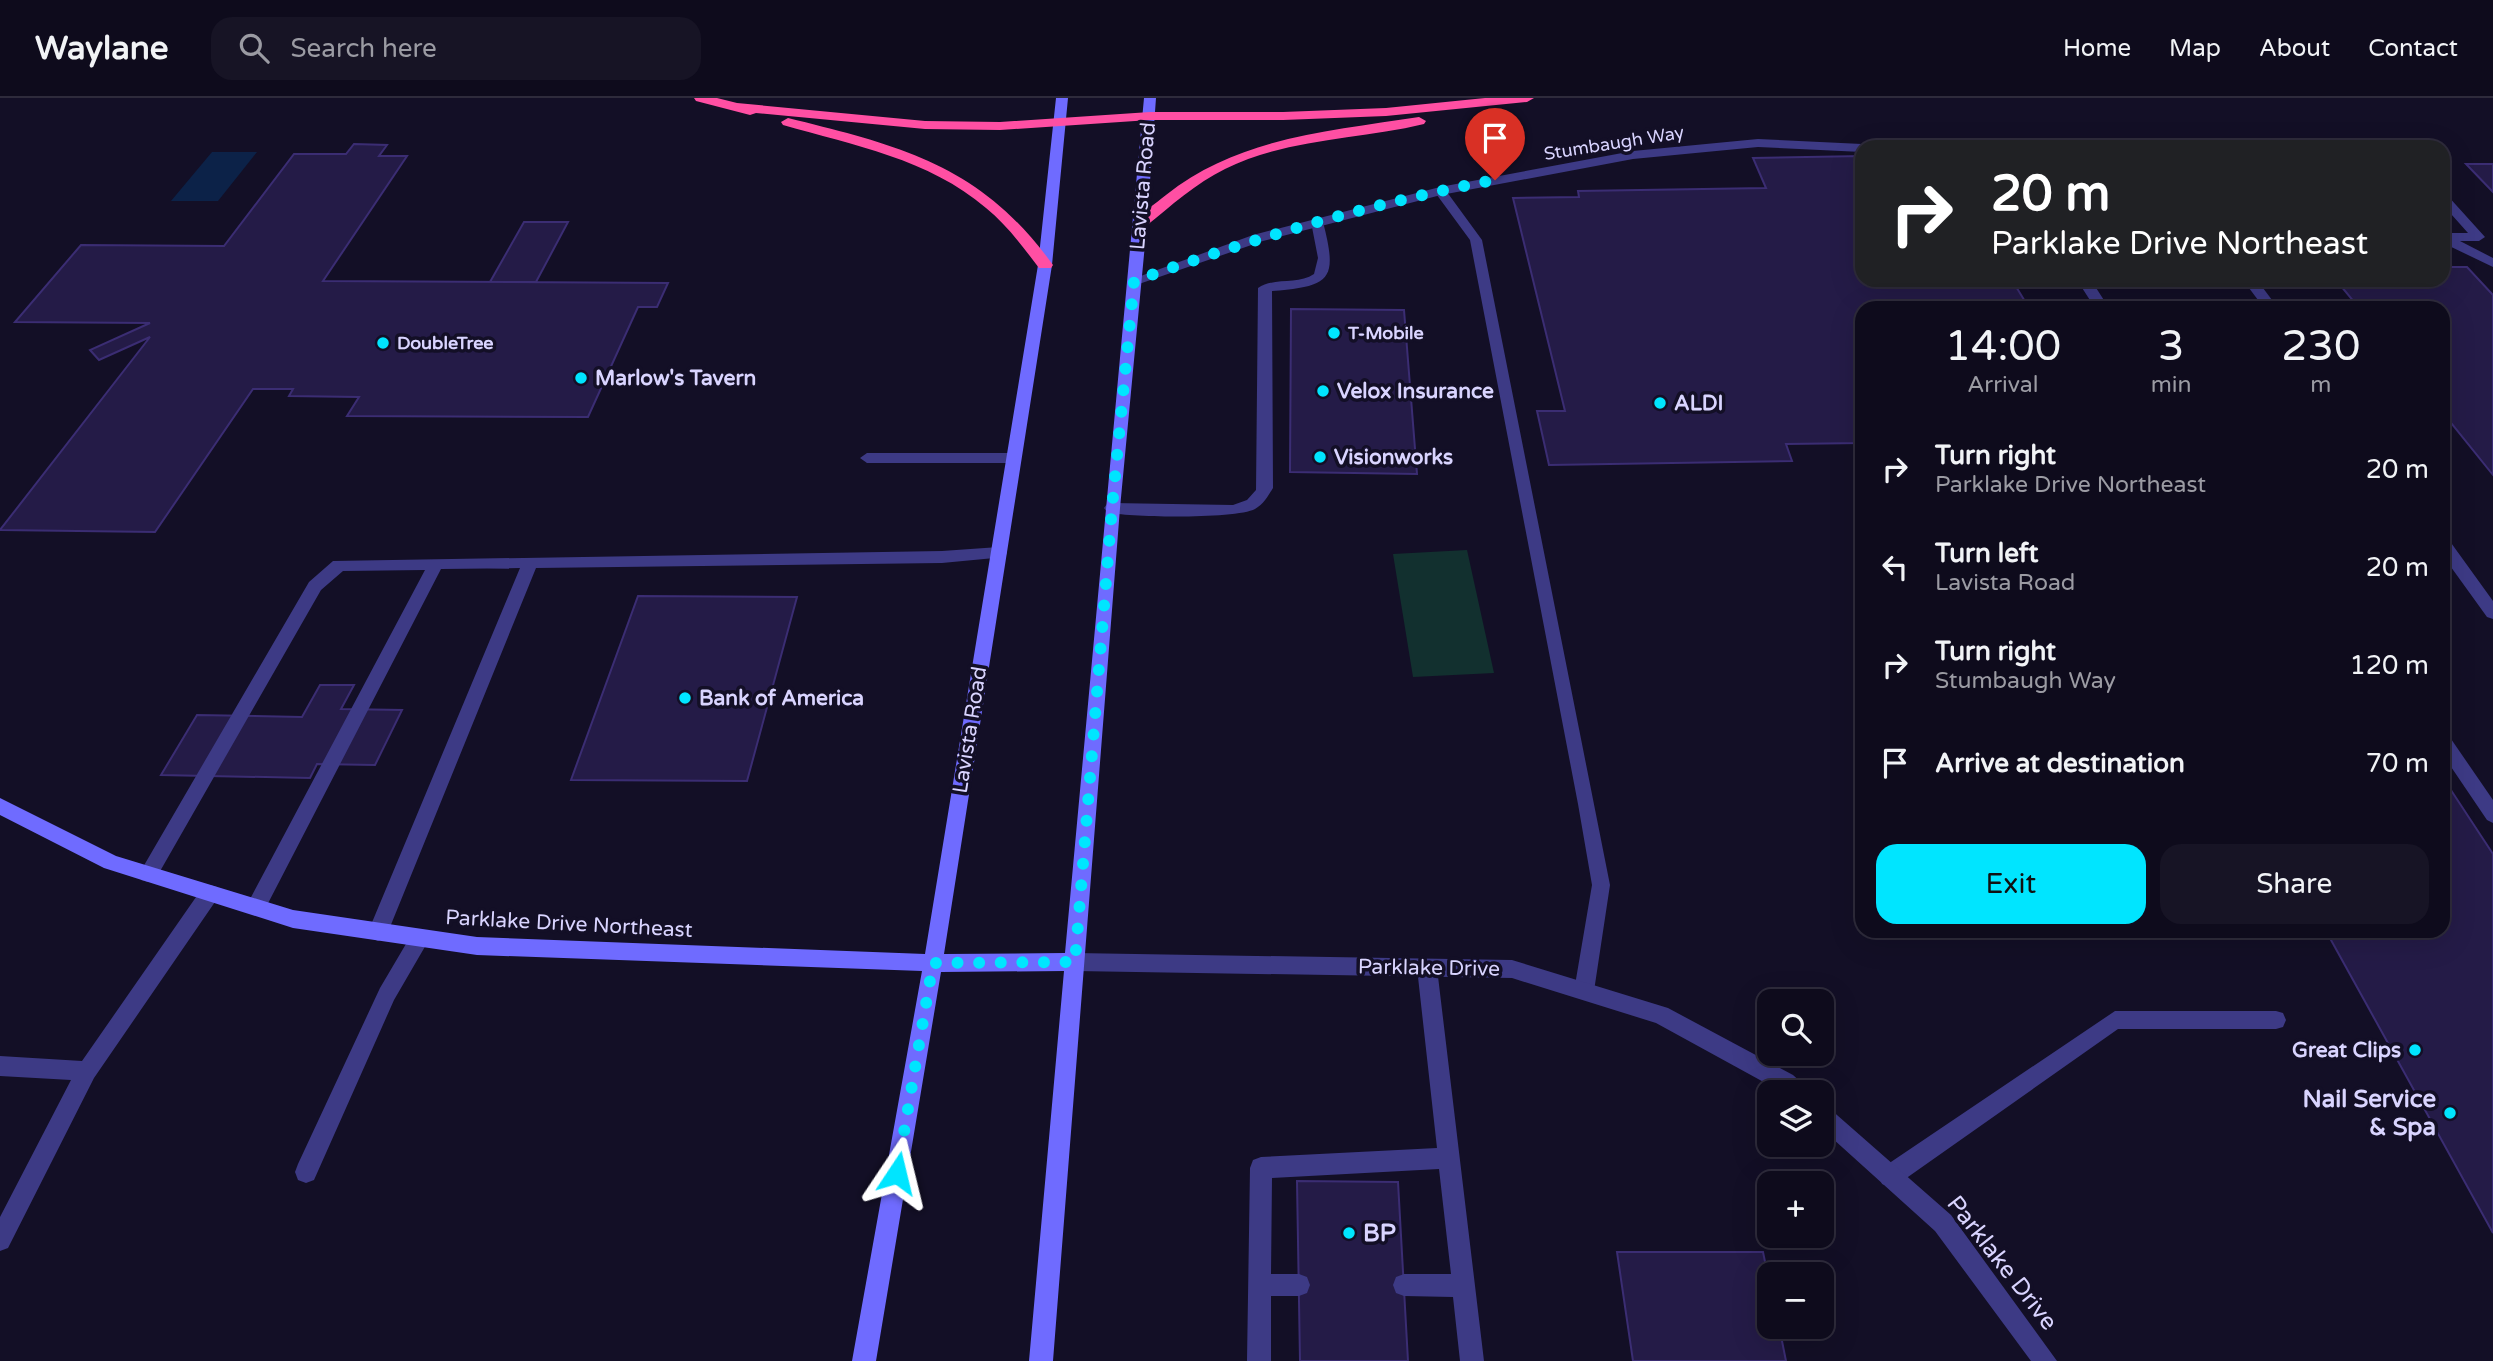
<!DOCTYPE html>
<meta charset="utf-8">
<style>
:root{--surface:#0e0b1c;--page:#171425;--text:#f1f3f6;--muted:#9b9ba3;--line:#2e2b3b;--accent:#00e5ff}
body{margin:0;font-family:"Varela Round",sans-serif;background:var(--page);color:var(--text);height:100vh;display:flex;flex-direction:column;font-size:26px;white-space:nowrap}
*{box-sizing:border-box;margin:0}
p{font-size:23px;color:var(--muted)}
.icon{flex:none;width:38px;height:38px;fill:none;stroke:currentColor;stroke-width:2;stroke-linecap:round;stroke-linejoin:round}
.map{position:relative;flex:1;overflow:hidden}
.details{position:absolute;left:1855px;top:203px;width:595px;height:637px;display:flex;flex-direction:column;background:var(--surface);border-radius:21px;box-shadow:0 7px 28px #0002,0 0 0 2px var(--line)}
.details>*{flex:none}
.banner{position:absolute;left:1855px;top:42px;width:595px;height:147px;border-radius:21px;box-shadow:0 7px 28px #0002,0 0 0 2px var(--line);background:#202124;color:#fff;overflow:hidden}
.buttons{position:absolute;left:1757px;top:891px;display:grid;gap:14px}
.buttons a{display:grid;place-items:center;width:77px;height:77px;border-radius:14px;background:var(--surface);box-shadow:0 7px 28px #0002,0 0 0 2px var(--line);font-size:35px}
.pin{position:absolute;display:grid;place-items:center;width:60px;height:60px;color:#fff;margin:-72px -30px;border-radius:50% 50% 50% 0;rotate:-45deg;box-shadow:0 0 7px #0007}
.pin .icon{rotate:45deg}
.me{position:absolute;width:77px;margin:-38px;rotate:10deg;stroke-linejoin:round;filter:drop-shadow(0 0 5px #0008)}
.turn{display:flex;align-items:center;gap:24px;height:147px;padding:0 21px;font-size:32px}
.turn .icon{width:91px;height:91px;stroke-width:2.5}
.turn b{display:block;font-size:49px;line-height:60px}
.eta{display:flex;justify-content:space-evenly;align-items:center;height:119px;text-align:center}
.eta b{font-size:42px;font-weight:600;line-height:49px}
.button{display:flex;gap:14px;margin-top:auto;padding:14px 21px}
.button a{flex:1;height:80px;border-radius:21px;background:var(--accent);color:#111;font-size:28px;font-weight:600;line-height:80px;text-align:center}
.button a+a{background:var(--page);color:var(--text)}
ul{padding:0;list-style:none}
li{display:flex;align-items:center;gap:21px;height:98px;padding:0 21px}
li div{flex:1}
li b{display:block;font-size:26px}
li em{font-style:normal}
header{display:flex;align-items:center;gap:42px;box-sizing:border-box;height:98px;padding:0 35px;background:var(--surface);border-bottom:2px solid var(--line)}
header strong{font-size:33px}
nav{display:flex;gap:38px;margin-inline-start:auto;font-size:24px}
.search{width:490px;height:63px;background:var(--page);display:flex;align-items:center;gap:18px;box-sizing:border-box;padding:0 24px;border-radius:21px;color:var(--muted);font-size:26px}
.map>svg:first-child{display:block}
.green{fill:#12302f}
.water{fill:#0c2248}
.building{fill:#241b47;stroke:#3b2d73;stroke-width:2}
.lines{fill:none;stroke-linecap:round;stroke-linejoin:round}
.lane{fill:#3d3a85;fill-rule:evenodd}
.street{fill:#3d3a85;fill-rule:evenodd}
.secondary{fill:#6f6bff;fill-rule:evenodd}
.highway{fill:#ff4fa3;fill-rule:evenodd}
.route{stroke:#00e5ff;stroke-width:12;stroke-dasharray:0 21.6}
.poi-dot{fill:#00e5ff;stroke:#130f26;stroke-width:2.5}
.labels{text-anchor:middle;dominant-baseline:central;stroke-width:7;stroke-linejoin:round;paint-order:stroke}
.far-street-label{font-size:18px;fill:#d9d4ff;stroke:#130f26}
.far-poi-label{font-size:18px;font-weight:bold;fill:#d9d4ff;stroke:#130f26;text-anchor:start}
.street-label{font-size:21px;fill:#d9d4ff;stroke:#130f26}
.poi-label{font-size:21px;font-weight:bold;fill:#d9d4ff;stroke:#130f26;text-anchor:start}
.near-poi-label{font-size:24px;font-weight:bold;fill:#d9d4ff;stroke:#130f26;text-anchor:end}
.near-street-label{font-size:24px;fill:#d9d4ff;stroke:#130f26}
</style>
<header>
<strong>Waylane</strong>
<div class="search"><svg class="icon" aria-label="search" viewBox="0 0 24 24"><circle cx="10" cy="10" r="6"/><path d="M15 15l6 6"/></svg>Search here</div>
<nav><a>Home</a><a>Map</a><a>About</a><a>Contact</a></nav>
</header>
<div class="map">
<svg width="2493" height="1263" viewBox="0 0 2493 1263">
<rect width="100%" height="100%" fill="#130f26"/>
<path class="green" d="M1467 452 1494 575 1413 579 1393 456Z"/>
<path class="water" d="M212 54H257L218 103H171Z"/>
<path class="building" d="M354 46 387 47 379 58H407L323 183 668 185 657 209H638L588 319 347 318 359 299 289 298 293 291H253L155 434 0 432 150 239 99 262 90 252 150 225 15 224 81 147 224 148 294 56H346Z
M1862 58V182H2012L2029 210H1862V345L1786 346 1792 363 1549 367 1537 313H1565L1513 100 1579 99 1578 93 1766 90 1753 60Z
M2466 66H2493V94Z
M524 124H568L536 184H490Z
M2443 169H2467L2493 197V377L2443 315V210H2359L2336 182H2443Z
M1291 211 1404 212 1417 376 1290 374Z
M638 498 797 499 747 683 571 682Z
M320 587H354L341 611 402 612 375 667 317 666 310 680 161 677 197 617 302 619Z
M2443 680 2493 756V1135L2326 833H2443Z
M1297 1083 1398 1084 1408 1263H1300Z
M1617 1154H1763L1769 1183V1228H1779L1786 1263H1633Z"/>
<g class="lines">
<path class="lane" d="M1440 89 1444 90 1482 142 1610 787 1594 893 1591 899 1584 902 1577 899 1574 893 1592 787 1578 706 1470 142 1434 93Z
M1317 120 1323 124C1338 182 1331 188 1272 193L1273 390C1268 398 1264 406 1255 411 1237 421 1128 420 1107 414L1104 410 1107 406 1112 405 1233 407 1247 402 1256 392 1258 190C1273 179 1298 187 1314 176L1318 160 1311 124Z
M2077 182H2091L2109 210H2095Z
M867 355H1014L1021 360 1014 365H867L860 360Z
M999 449 1005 451 1007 455 1005 459 942 465 536 470 388 834 385 840 378 843 371 840 368 834 520 470 441 471 263 815 256 817 249 815 246 809 249 803 425 472 343 473 321 492 155 782 148 784 141 782 139 776 309 484 333 463 942 453Z
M2443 636 2449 638 2493 702V725L2487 722 2443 657Z
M210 787 217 789 220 795 217 801 94 980 8 1150 0 1153V1119L71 982 0 978V958L82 963 203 789Z
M420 831 427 834 430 840 394 902 314 1082 306 1085 298 1082 295 1074 298 1066 380 890 413 834Z
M1427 861 1434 864 1437 870 1484 1263H1460L1453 1199 1404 1198 1396 1195 1393 1187 1396 1179 1404 1176H1451L1439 1071 1272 1080 1271 1176H1299L1307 1179 1310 1187 1307 1195 1299 1198H1271V1263H1247L1250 1070 1253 1062 1261 1059 1437 1050 1417 870 1420 864Z
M2115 913H2276L2283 915 2286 922 2283 929 2276 931H2118L1898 1086 1890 1089 1882 1086 1879 1078 1882 1070Z"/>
<path class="street" d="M1758 41 1862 46 1867 49H1862V54L1758 49 1633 61 1441 97 1263 143 1139 186 1134 187 1127 183 1253 137 1440 89 1633 53Z
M2443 96 2447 97 2485 139 2479 143H2460L2493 160V169L2443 145V135H2468L2443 107Z
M2243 182H2257L2278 210H2264Z
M2443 440 2449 442 2493 503V521L2487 519 2443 458Z
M1075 855 1512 862 1668 910 1793 977 1804 987 1807 994H1782L1656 925 1512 880 1075 873 1068 870 1065 864 1068 858Z
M1822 1007 1829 1010 1951 1117 2057 1263H2031L1935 1133 1822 1031Z"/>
<path class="secondary" d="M1056 0H1068L1052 167 944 856 1065 855 1144 0H1156L1147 125 1120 410 1053 1263H1029L1064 873 941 874 876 1263H852L922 873 477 857 293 830 104 770 0 717V700L116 758 293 812 477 839 925 856 1038 167Z"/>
<path class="highway" d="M694 0H717L737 5 925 23 1000 24 1150 14H1283L1386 10 1485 0H1534L1527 4 1386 18 1283 22H1150L1000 32 925 31 756 15 750 17 696 3Z
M1419 19 1426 23 1424 26C1358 42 1287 40 1225 71 1196 85 1171 108 1146 128H1136L1133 125C1142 114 1155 106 1166 97 1239 39 1330 33 1419 19Z
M788 20C901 48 981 67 1053 167L1051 170H1039C1023 149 1007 127 986 110 929 61 853 47 783 27L781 24Z"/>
</g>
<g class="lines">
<path class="route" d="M897 1075 933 865 1075 864 1112 410 1134 183C1252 141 1372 105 1495 82"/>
</g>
<g class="poi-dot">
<circle cx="1334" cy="235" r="7"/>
<circle cx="383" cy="245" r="7"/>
<circle cx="581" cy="280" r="7"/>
<circle cx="1323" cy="293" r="7"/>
<circle cx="1660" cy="305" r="7"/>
<circle cx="1320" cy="359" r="7"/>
<circle cx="685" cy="600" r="7"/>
<circle cx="2415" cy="952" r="7"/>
<circle cx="2450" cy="1015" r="7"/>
<circle cx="1349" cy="1135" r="7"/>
</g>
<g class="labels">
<g class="far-street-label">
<text transform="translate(1614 45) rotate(-9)">Stumbaugh Way</text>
</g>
<g class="far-poi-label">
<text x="1348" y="235">T-Mobile</text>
<text x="397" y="245">DoubleTree</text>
</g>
<g class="street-label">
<text transform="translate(1143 88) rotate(-85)">Lavista Road</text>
<text transform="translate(970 632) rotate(-81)">Lavista Road</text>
<text transform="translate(569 826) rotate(3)">Parklake Drive Northeast</text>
<text transform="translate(1429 870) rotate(1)">Parklake Drive</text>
</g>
<g class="poi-label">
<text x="595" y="280">Marlow's Tavern</text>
<text x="1337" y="293">Velox Insurance</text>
<text x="1674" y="305">ALDI</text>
<text x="1334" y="359">Visionworks</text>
<text x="699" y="600">Bank of America</text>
<text x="2401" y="952" text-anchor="end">Great Clips</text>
</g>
<g class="near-poi-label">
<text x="2436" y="1001">Nail Service<tspan x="2436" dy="28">&amp; Spa</tspan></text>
<text x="1363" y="1135" text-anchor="start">BP</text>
</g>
<g class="near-street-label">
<text transform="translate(2002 1165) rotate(52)">Parklake Drive</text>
</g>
</g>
</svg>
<div class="buttons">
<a><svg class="icon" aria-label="search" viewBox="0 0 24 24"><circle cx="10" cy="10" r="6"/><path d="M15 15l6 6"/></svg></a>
<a><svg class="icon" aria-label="layers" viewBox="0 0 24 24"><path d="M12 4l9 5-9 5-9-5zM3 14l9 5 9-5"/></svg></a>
<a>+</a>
<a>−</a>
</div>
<div class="pin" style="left:1495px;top:82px;background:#d93025"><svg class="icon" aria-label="arrive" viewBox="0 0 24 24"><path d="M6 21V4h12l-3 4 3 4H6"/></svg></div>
<svg class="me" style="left:897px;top:1075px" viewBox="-20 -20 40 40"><path d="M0-17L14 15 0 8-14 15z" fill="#00e5ff" stroke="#fff" stroke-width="4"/></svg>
<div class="banner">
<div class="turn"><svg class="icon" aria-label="right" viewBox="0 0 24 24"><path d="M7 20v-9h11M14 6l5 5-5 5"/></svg><div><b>20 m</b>Parklake Drive Northeast</div></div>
</div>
<section class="details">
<div class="eta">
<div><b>14:00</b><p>Arrival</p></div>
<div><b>3</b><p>min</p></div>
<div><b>230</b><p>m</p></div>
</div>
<ul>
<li><svg class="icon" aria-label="right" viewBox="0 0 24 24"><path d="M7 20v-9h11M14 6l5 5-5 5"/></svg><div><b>Turn right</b><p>Parklake Drive Northeast</p></div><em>20 m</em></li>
<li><svg class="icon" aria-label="left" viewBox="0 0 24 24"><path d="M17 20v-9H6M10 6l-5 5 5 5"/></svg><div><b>Turn left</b><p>Lavista Road</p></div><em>20 m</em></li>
<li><svg class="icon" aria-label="right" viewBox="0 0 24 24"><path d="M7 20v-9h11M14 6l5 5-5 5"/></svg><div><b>Turn right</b><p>Stumbaugh Way</p></div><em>120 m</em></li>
<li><svg class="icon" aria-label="arrive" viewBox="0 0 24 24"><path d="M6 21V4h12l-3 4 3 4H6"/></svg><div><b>Arrive at destination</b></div><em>70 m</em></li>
</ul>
<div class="button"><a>Exit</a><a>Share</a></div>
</section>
</div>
